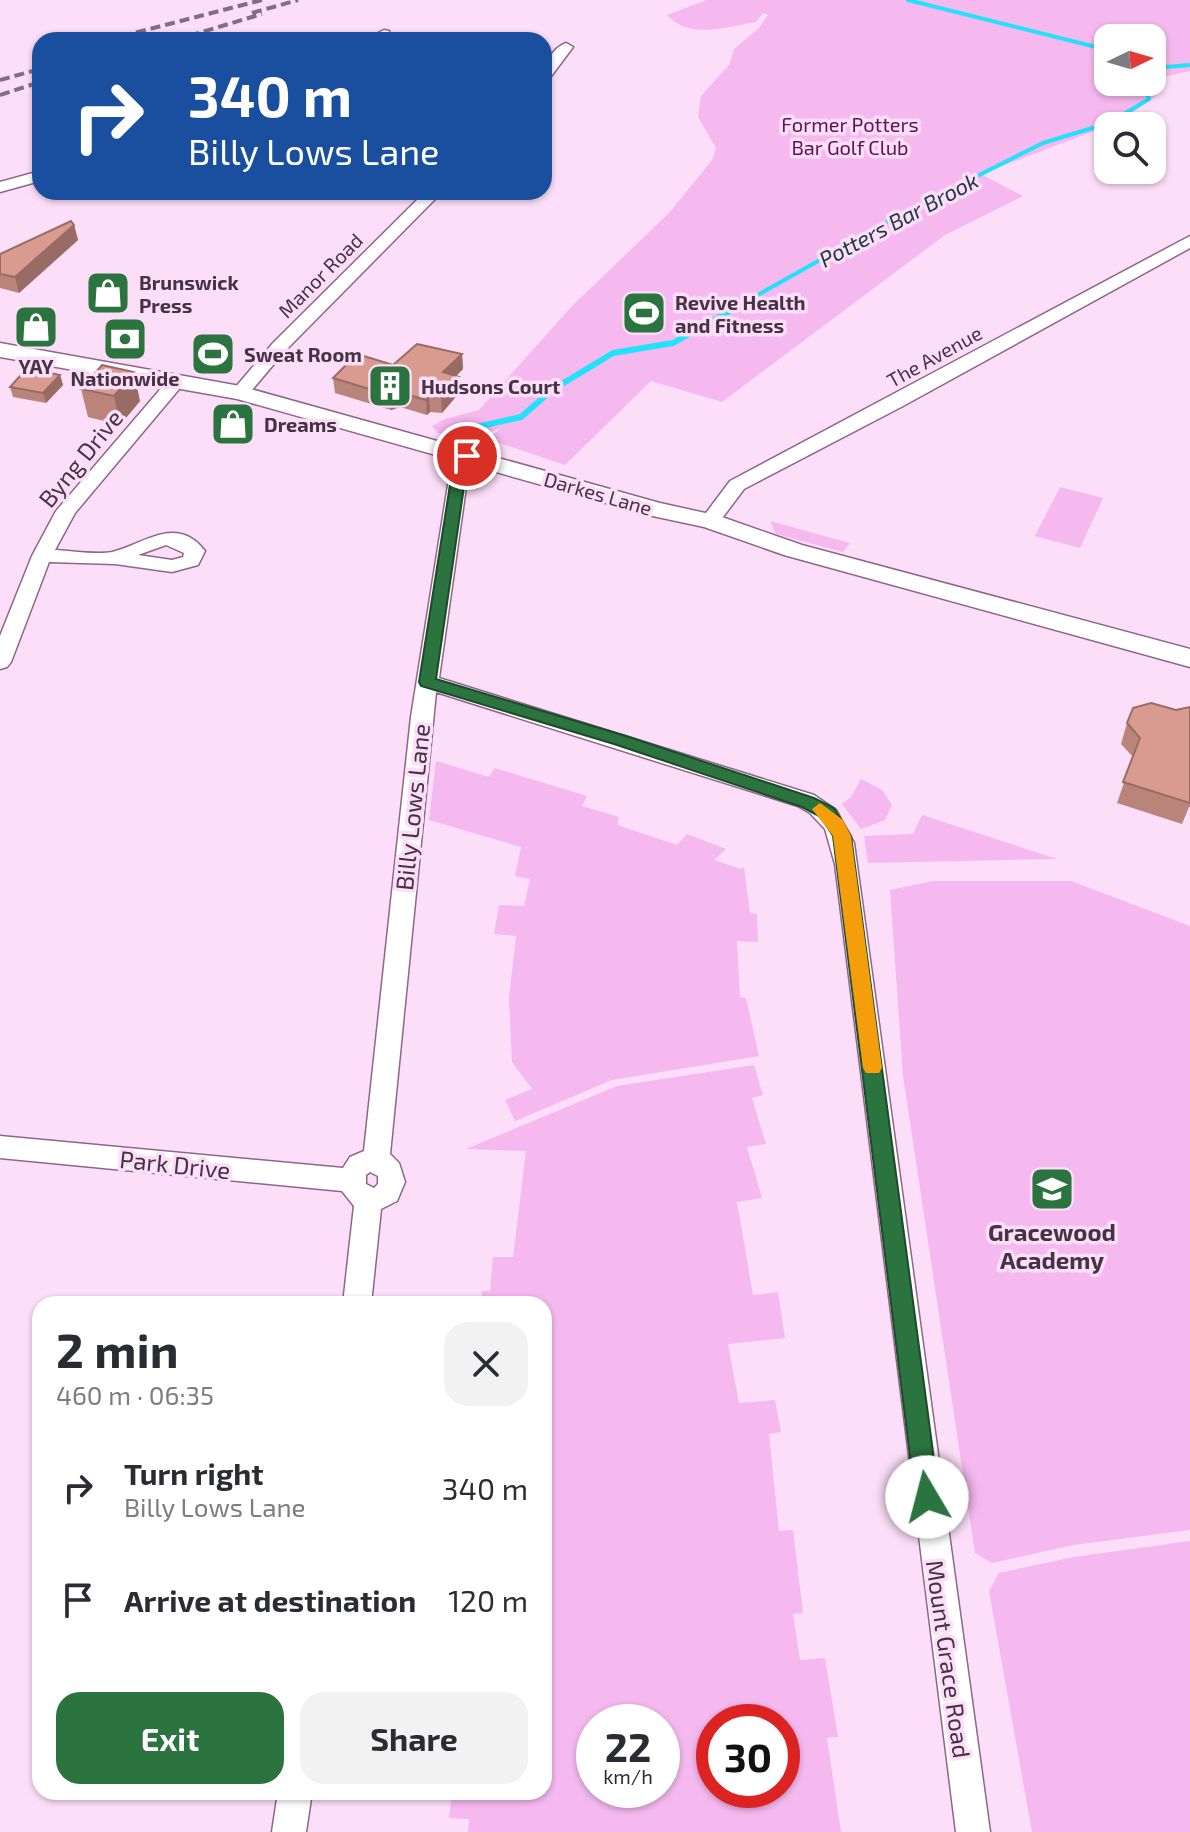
<!DOCTYPE html>
<meta charset="utf-8">
<style>
:root{--surface:#fff;--page:#f2f2f3;--text:#2b2b33;--muted:#7c7c81;--accent:#2b733f}
body{margin:0;font-family:"Exo 2",sans-serif;background:var(--page);color:var(--text);height:100vh;display:flex;flex-direction:column;font-size:30px;white-space:nowrap}
*{box-sizing:border-box;margin:0}
p{font-size:26px;color:var(--muted)}
.icon{flex:none;width:44px;height:44px;fill:none;stroke:currentColor;stroke-width:2;stroke-linecap:round;stroke-linejoin:round}
.map{position:relative;flex:1;overflow:hidden}
.details{position:absolute;left:32px;top:1296px;width:520px;height:504px;display:flex;flex-direction:column;background:var(--surface);border-radius:24px;box-shadow:0 2px 6px #0004}
.details>*{flex:none}
.banner{position:absolute;left:32px;top:32px;width:520px;height:168px;border-radius:24px;box-shadow:0 2px 6px #0004;background:#1a4fa0;color:#fff;overflow:hidden}
.needle{width:52px;rotate:85deg}
.buttons{position:absolute;left:1094px;top:24px;display:grid;gap:16px}
.buttons a{display:grid;place-items:center;width:72px;height:72px;border-radius:16px;background:var(--surface);box-shadow:0 2px 6px #0004;font-size:40px}
.speed{position:absolute;left:576px;top:1704px;display:flex;gap:16px;font-size:40px;font-weight:700;text-align:center}
.speed>*{display:grid;place-content:center;width:104px;height:104px;border-radius:50%;background:var(--surface);box-shadow:0 2px 6px #0004;line-height:1}
.speed small{font-size:20px;font-weight:400}
.speed .limit{border:12px solid #d22;background:#fff;color:#111}
.pin{position:absolute;display:grid;place-items:center;width:68px;height:68px;color:#fff;margin:-34px;border:4px solid #fff;border-radius:50%;box-shadow:0 2px 8px #0007}
.me{position:absolute;width:88px;margin:-44px;rotate:352deg;stroke-linejoin:round;filter:drop-shadow(0 0 6px #0008)}
.turn{display:flex;align-items:center;gap:28px;height:168px;padding:0 24px;font-size:36px}
.turn .icon{width:104px;height:104px;stroke-width:2.5}
.turn b{display:block;font-size:56px;line-height:68px}
.round{display:grid;place-items:center;flex:none;width:84px;height:84px;border-radius:24px;background:var(--page)}
.headline{display:flex;align-items:center;justify-content:space-between;height:136px;padding:0 24px}
h1{font-size:48px;font-weight:700;line-height:60px}
.button{display:flex;gap:16px;margin-top:auto;padding:16px 24px}
.button a{flex:1;height:92px;border-radius:24px;background:var(--accent);color:#fff;font-size:32px;font-weight:700;line-height:92px;text-align:center}
.button a+a{background:var(--page);color:var(--text)}
ul{padding:0;list-style:none}
li{display:flex;align-items:center;gap:24px;height:112px;padding:0 24px}
li div{flex:1}
li b{display:block;font-size:30px}
li em{font-style:normal}
.map>svg:first-child{display:block}
.green{fill:#f5b8ef;fill-rule:evenodd}
.lines{fill:none;stroke-linecap:round;stroke-linejoin:round}
.stream-far1{stroke:#24e1fa;stroke-width:4}
.stream{stroke:#24e1fa;stroke-width:6}
.minor-casing{stroke:#90658c;stroke-width:3}
.tertiary-casing{stroke:#90658c;stroke-width:3}
.minor{fill:#fff;fill-rule:evenodd}
.tertiary{fill:#fff;fill-rule:evenodd}
.rail{stroke:#846d82;stroke-width:4;stroke-dasharray:10 5;stroke-linecap:butt}
.wall{fill:#bb847b}
.shaded-wall{fill:#986c64}
.building{fill:#d99a8f;stroke:#986c64;stroke-width:2}
.route{fill:#2b733f;stroke:#1c4b29;stroke-width:2}
.slow{fill:#f59e0b}
.labels{text-anchor:middle;dominant-baseline:central;stroke-width:7;stroke-linejoin:round;paint-order:stroke}
.far-park-label{font-size:20px;fill:#5c1159;stroke:#fcdef8}
.far-street-label{font-size:20px;fill:#453244;stroke:#fcdef8}
.far-poi-label{font-size:20px;font-weight:bold;fill:#453244;stroke:#fcdef8;text-anchor:start}
.far-water-label{font-size:22px;font-style:italic;fill:#203b3f;stroke:#fcdef8}
.street-label{font-size:24px;fill:#453244;stroke:#fcdef8}
.poi-label{font-size:24px;font-weight:bold;fill:#453244;stroke:#fcdef8}
</style>
<div class="map">
<svg width="1190" height="1832" viewBox="0 0 1190 1832">
<rect width="100%" height="100%" fill="#fcdef8"/>
<path class="green" d="M707 0H1190V71L1160 78 1162 91 1121 121 981 174 1023 196 945 235 722 402 651 381 565 465 488 439 501 428C480 437 460 435 438 433L432 426 445 419 479 410 571 307 670 212 712 160 716 148 698 117 701 96 729 65 734 49 759 28 768 15 763 13 756 22C726 27 690 40 667 15ZM1152 38V82H1108V38Z
M1060 487 1103 498 1080 548 1035 536Z
M770 521 850 543 843 552 776 534Z
M436 761 489 777 495 768 587 796 582 806 619 817 617 825 677 845 687 834 726 849 714 860 741 869 744 867 750 913 757 914 758 942 737 941 740 997 746 998 759 1056 612 1080 515 1121 505 1100 532 1089 512 1062 509 998 516 936 494 934 499 905 524 906 530 879 515 876 521 847 429 820Z
M861 779 882 790 892 805 885 820 861 829 842 804 851 797Z
M922 815 1057 859 868 863 864 836 913 834Z
M933 881H1071L1190 926V1530L1073 1545 992 1563 975 1553 903 1076 890 890Z
M754 1065 763 1095 752 1098 766 1144 747 1147 762 1198 737 1202 753 1295 778 1292 785 1338 728 1344 739 1403 775 1400 781 1432 769 1434 779 1531 793 1530 803 1613 793 1614 800 1660 825 1658 838 1737 827 1738 841 1832H468L469 1819 449 1818 452 1792H544V1304H481L482 1291H490L493 1257H513L526 1151 466 1149 617 1086ZM662 1722V1790H594V1722ZM714 1722H782V1790H714Z
M1190 1541V1832H1032L989 1591 999 1573 1074 1557Z"/>
<g class="lines">
<path class="stream-far1" d="M908 0 1108 50
M1152 68 1190 65
M726 313 896 217 1043 143 1109 123 1149 99 1141 82"/>
<path class="stream" d="M463 430 521 417 552 390 613 353 673 343 730 311"/>
<g class="minor-casing">
<path id="minor" d="M384 30 389 31V37L365 40Z
M566 43 573 47 549 79 544 80C544 65 551 49 566 43Z
M40 171V181L0 192V182Z
M425 192H442L285 351 246 397H234L231 393 234 389 273 343Z
M1190 236V248L903 406 744 489 717 525H703L700 521 730 481Z
M176 377 185 382 75 513 55 550C72 551 96 555 112 552 144 544 177 514 205 551L198 565 172 572 115 564 49 562 11 662 7 667 0 669V636L32 556 56 511 170 378ZM166 545 184 553 183 557 172 560 138 555Z
M467 450 476 456 469 466 439 678 814 795 836 810 854 843 990 1832H956L835 864 825 829 810 813 798 806 436 692 390 1154 399 1163 405 1182 397 1201 381 1209 371 1304H343L354 1206 342 1191 0 1158V1136L343 1168 350 1157 364 1151 411 717 451 466 460 452ZM370 1172 378 1176V1184L374 1188 366 1184V1175Z
M278 1792H312L306 1832H272Z"/>
</g>
<g class="tertiary-casing">
<path id="tertiary" d="M0 343 240 386 660 503 719 516 802 545 1190 649V667L784 555 704 527 648 515 237 399 0 357Z"/>
</g>
<use href="#minor" class="minor"/>
<use href="#tertiary" class="tertiary"/>
<path class="rail" d="M252 13 298 0
M107 40 262 0
M175 40 262 14
M0 80 40 69
M0 95 40 82"/>
</g>
<path class="wall" d="M74 225 78 240 19 293 0 288V254Z
M462 354 463 369 456 376 460 392 442 413 430 412 427 415 400 407 391 410 335 393 333 378 393 365Z
M60 375 63 385 46 403 13 397 10 387Z
M81 389 140 401 120 425 88 417Z
M1190 707V807H1189L1182 824 1117 803 1133 757 1121 744 1127 723Z"/>
<path class="shaded-wall" d="M74 225 78 240 19 293 15 277Z
M462 354 463 369 444 388 443 372Z
M134 372 140 401 120 425 114 396Z
M60 375 63 385 46 403 43 393Z
M459 377 460 392 442 413 441 397Z
M399 392 400 407 391 410 389 395Z
M429 396 430 412 427 415 426 400Z"/>
<path class="building" d="M71 221 74 225 15 277 0 274V254Z
M417 344 462 354 443 372 459 377 441 397 429 396 426 400 399 392 389 395 333 378 357 354 393 365Z
M102 365 134 372 114 396 81 389Z
M27 368 60 375 43 393 10 387Z
M1151 703 1176 710 1190 707V803L1123 782 1140 738 1127 723 1133 708Z"/>
<path class="route" d="M467 452 474 456 467 466 436 679 626 736 814 798 834 808 851 836 939 1497 935 1505 927 1508 919 1505 915 1497 833 836 821 817 802 807 614 744 421 686 419 682 453 466 462 453Z"/>
<path class="slow" d="M820 803 843 820 851 836 882 1068 879 1073H866L863 1068 833 836 812 809Z"/>
<defs>
<g id="shop-square" transform="scale(2.3)"><rect x="-9" y="-9" width="18" height="18" rx="4" fill="#2b733f" stroke="#fcdef8"/><path d="M-5-2.5h2.3a2.7 3.5 0 0 1 5.4 0H5L5.5 6h-11ZM-1.5-2.5h3a1.5 2.3 0 0 0-3 0Z" fill="#fff"/></g>
<g id="stadium-square" transform="scale(2.3)"><rect x="-9" y="-9" width="18" height="18" rx="4" fill="#2b733f" stroke="#fcdef8"/><path d="M0-5a6.5 5 0 1 0 0 10a6.5 5 0 1 0 0-10ZM-3.5-1.8h7v3.6h-7Z" fill="#fff"/></g>
<g id="bank-square" transform="scale(2.3)"><rect x="-9" y="-9" width="18" height="18" rx="4" fill="#2b733f" stroke="#fcdef8"/><path d="M-6-4H6V4H-6ZM0-2.3a2.3 2.3 0 1 0 0 4.6a2.3 2.3 0 1 0 0-4.6Z" fill="#fff"/></g>
<g id="building-square" transform="scale(2.3)"><rect x="-9" y="-9" width="18" height="18" rx="4" fill="#2b733f" stroke="#fcdef8"/><path d="M-4-6H4V6H1V3H-1V6H-4ZM-2.5-4.3h1.7v1.8h-1.7ZM.8-4.3h1.7v1.8H.8ZM-2.5-1h1.7V.8h-1.7ZM.8-1h1.7V.8H.8Z" fill="#fff"/></g>
<g id="school-square" transform="scale(2.3)"><rect x="-9" y="-9" width="18" height="18" rx="4" fill="#2b733f" stroke="#fcdef8"/><path d="M0-5L7-2L0 1L-7-2ZM-4 1L0 2.5L4 1V4Q0 6-4 4Z" fill="#fff"/></g>
</defs>
<g fill-rule="evenodd">
<use href="#shop-square" x="108" y="293"/>
<use href="#stadium-square" x="644" y="313"/>
<use href="#shop-square" x="36" y="327"/>
<use href="#bank-square" x="125" y="339"/>
<use href="#stadium-square" x="213" y="354"/>
<use href="#building-square" x="390" y="386"/>
<use href="#shop-square" x="233" y="424"/>
<use href="#school-square" x="1052" y="1189"/>
</g>
<g class="labels">
<g class="far-park-label">
<text x="850" y="124">Former Potters<tspan x="850" dy="23">Bar Golf Club</tspan></text>
</g>
<g class="far-street-label">
<text transform="translate(320 275) rotate(-45)">Manor Road</text>
<text transform="translate(934 356) rotate(-29)">The Avenue</text>
<text transform="translate(598 493) rotate(16)">Darkes Lane</text>
</g>
<g class="far-poi-label">
<text x="139" y="282">Brunswick<tspan x="139" dy="23">Press</tspan></text>
<text x="675" y="302">Revive Health<tspan x="675" dy="23">and Fitness</tspan></text>
<text x="244" y="354">Sweat Room</text>
<text x="36" y="366" text-anchor="middle">YAY</text>
<text x="125" y="378" text-anchor="middle">Nationwide</text>
<text x="421" y="386">Hudsons Court</text>
<text x="264" y="424">Dreams</text>
</g>
<g class="far-water-label">
<text transform="translate(898 219) rotate(-28)">Potters Bar Brook</text>
</g>
<g class="street-label">
<text transform="translate(80 458) rotate(-51)">Byng Drive</text>
<text transform="translate(412 807) rotate(-84)">Billy Lows Lane</text>
<text transform="translate(175 1164) rotate(6)">Park Drive</text>
<text transform="translate(949 1659) rotate(82)">Mount Grace Road</text>
</g>
<g class="poi-label">
<text x="1052" y="1231">Gracewood<tspan x="1052" dy="28">Academy</tspan></text>
</g>
</g>
</svg>
<div class="buttons">
<a><svg class="needle" viewBox="-14 -14 28 28"><path d="M0-13l5 13h-10z" fill="#e53935"/><path d="M0 13l5-13h-10z" fill="#7c7c81"/></svg></a>
<a><svg class="icon" aria-label="search" viewBox="0 0 24 24"><circle cx="10" cy="10" r="6"/><path d="M15 15l6 6"/></svg></a>
</div>
<div class="speed"><div>22<small>km/h</small></div><div class="limit">30</div></div>
<div class="pin" style="left:467px;top:456px;background:#d93025"><svg class="icon" aria-label="arrive" viewBox="0 0 24 24"><path d="M6 21V4h12l-3 4 3 4H6"/></svg></div>
<svg class="me" style="left:927px;top:1497px" viewBox="-20 -20 40 40"><circle r="19" fill="#fff"/><path d="M0-13L10 11 0 6-10 11z" fill="#2b733f"/></svg>
<div class="banner">
<div class="turn"><svg class="icon" aria-label="right" viewBox="0 0 24 24"><path d="M7 20v-9h11M14 6l5 5-5 5"/></svg><div><b>340 m</b>Billy Lows Lane</div></div>
</div>
<section class="details">
<div class="headline"><div><h1>2 min</h1><p>460 m · 06:35</p></div><a class="round"><svg class="icon" aria-label="close" viewBox="0 0 24 24"><path d="M6 6l12 12M18 6L6 18"/></svg></a></div>
<ul>
<li><svg class="icon" aria-label="right" viewBox="0 0 24 24"><path d="M7 20v-9h11M14 6l5 5-5 5"/></svg><div><b>Turn right</b><p>Billy Lows Lane</p></div><em>340 m</em></li>
<li><svg class="icon" aria-label="arrive" viewBox="0 0 24 24"><path d="M6 21V4h12l-3 4 3 4H6"/></svg><div><b>Arrive at destination</b></div><em>120 m</em></li>
</ul>
<div class="button"><a>Exit</a><a>Share</a></div>
</section>
</div>
